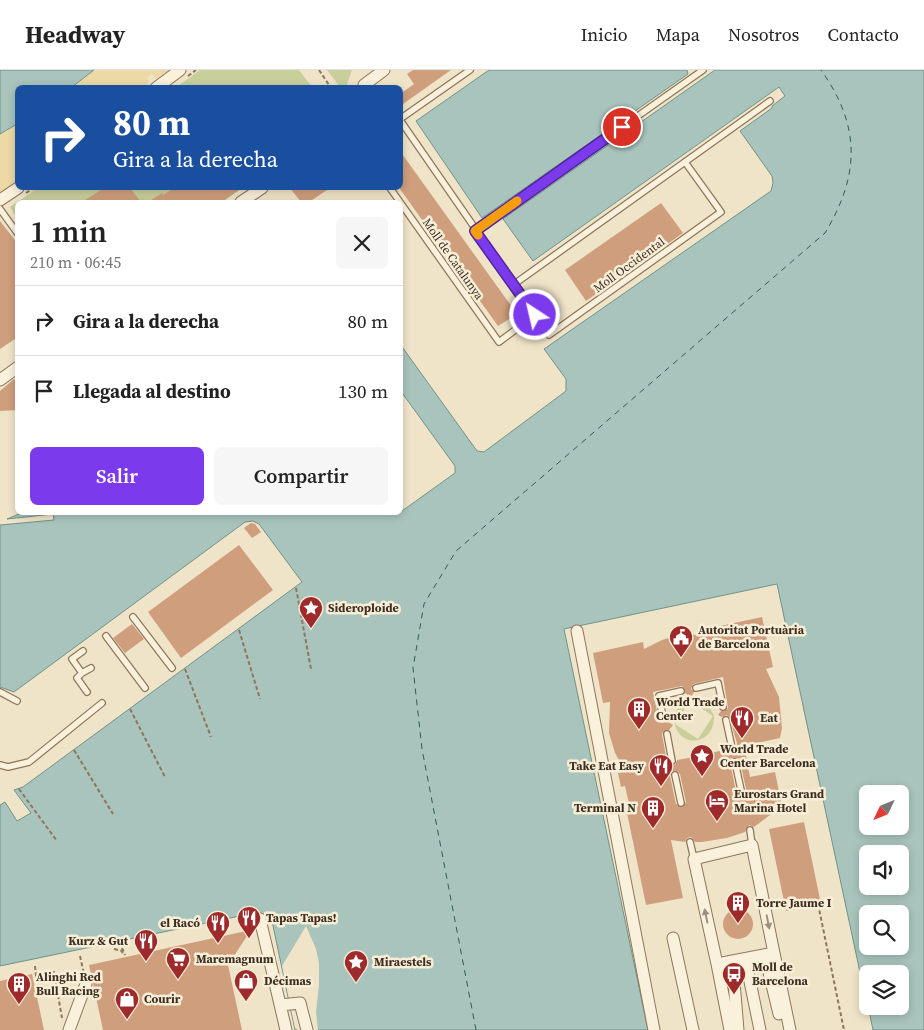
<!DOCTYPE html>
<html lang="es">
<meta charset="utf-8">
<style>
:root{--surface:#fff;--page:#f6f6f6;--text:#222;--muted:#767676;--line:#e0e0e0;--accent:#7c3aed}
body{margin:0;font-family:"Source Serif 4",serif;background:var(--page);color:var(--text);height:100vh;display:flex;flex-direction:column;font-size:19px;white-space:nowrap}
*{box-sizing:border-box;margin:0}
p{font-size:16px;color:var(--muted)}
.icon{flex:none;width:28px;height:28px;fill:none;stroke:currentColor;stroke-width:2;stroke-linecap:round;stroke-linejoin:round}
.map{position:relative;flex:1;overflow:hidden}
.panel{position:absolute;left:15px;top:130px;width:388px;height:315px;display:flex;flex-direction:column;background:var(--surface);border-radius:8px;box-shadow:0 2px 8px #0003}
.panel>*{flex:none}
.hud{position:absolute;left:15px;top:15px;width:388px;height:105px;border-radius:8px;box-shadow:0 2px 8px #0003;background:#1a4fa0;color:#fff;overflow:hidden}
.needle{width:32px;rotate:227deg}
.buttons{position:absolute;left:859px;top:715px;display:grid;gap:10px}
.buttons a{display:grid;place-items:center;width:50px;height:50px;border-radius:8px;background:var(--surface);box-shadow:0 2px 8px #0003;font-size:25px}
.pin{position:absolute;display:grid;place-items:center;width:42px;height:42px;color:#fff;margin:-21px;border:2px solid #fff;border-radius:50%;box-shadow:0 1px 5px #0007}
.me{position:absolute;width:55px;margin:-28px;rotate:325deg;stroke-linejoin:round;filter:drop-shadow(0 0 4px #0008)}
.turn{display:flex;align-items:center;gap:18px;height:105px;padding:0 15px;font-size:22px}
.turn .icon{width:65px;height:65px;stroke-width:2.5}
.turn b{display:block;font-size:35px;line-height:42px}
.round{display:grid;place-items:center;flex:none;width:52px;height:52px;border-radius:8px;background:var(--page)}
.head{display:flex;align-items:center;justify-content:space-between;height:85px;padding:0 15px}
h1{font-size:30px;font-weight:600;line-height:38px}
.cta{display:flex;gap:10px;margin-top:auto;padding:10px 15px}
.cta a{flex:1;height:58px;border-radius:8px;background:var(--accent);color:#fff;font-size:20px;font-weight:600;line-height:58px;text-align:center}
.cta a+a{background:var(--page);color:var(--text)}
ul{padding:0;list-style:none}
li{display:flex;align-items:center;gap:15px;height:70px;padding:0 15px;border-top:1px solid var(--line)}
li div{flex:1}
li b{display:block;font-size:19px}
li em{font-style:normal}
header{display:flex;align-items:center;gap:30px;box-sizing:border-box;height:70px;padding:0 25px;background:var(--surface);border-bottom:1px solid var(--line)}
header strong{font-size:24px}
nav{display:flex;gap:28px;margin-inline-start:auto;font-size:18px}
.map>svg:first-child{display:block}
.green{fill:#c9cf9b;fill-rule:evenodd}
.sand{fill:#ecd9a5}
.water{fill:#a9c4bc;stroke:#6f938a;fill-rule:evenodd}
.pier{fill:#f0e4c8}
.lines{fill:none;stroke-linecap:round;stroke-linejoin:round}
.ferry{stroke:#2f5d5a;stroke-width:1;stroke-dasharray:6 5;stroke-linecap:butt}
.building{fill:#cf9f7d;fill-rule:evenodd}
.lane-casing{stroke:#8d765c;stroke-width:8}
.street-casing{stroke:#8d765c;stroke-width:13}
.path{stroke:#8d765c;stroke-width:2;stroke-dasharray:4 2.5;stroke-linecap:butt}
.lane{stroke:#faf1dc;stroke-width:5.5}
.street{stroke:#faf1dc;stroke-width:11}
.oneway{fill:#9c907e}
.route-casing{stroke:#51269a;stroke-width:12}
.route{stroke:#7c3aed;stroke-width:9}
.slow{stroke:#f59e0b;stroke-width:9}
.labels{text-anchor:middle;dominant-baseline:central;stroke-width:5;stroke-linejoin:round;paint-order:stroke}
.street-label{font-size:12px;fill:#3d2e20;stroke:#f7eed8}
.poi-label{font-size:12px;font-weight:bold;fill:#3d2e20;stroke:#f7eed8;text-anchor:start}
</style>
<header>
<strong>Headway</strong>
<nav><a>Inicio</a><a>Mapa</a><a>Nosotros</a><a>Contacto</a></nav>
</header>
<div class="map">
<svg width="924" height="960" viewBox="0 0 924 960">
<rect width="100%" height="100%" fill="#f0e4c8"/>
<path class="green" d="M200 0H299L312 17 175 18Z
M327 0H352L346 17H340Z
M38 118H242L222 132H18L17 148 10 137Z
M690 630C702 629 710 635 714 646 714 655 712 662 705 667 680 683 658 641 690 630ZM690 631 713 646 698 669 675 654Z"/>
<path class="sand" d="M94 0H169L156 9 152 4 147 8 149 11 145 17 72 18Z
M17 54V110L0 123V64Z"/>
<path class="water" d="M0 0H94L72 17 18 18 17 54 0 64Z
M489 0H687L688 4 482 148 416 51Z
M715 0H924V960H873L868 936H900V904H868L867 935 777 514 564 559 648 960H295L272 851 259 842 0 896V735L5 732 17 751 31 743 14 720 23 717 302 512 259 454 253 451 245 452 14 622 0 617V455L54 450 53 444 7 449 24 442H400V439L402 441 455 403V396L400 320V274L477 381 484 382 566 321V309L544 279 771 121 773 113 772 106 740 61 772 38V36L785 26 779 17 533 191 503 149ZM868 724H900V756H868ZM868 784H900V816H868ZM868 844H900V876H868Z"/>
<path class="pier" d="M306 856 316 879 319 893V915L316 942 318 960H298L295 958 282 896Z"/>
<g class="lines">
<path class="ferry" d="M476 960 422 679 413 598 424 534 456 481 825 163C860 105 861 56 821 0"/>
</g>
<path class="building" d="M413 0H451L403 34V22L414 14 407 4Z
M400 81 517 244 498 256 400 119Z
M104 118H130L141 132H82Z
M174 118H242L222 132H148L162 123 163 125Z
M290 118H330L309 132H301Z
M661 133 683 163 586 231 565 200Z
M0 151 18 174V267L0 279Z
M14 309 18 312V340L0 341V321Z
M251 453 255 454 261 462 252 468 244 458Z
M239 475 273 520 181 588 148 542Z
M762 547 773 597 766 599 779 627 782 658 780 668 744 676 750 707 775 702 782 736 754 757 749 755 745 762 727 768 702 772H695L691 767 687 768 685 772 671 770 683 828 646 835 626 738H630L625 716 621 717 618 703 625 701 615 683 609 663 610 632 603 633 593 583 643 572 644 579 662 570 682 564 714 566 711 558ZM723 607 728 638 724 641H721L718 645 722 647 727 645 730 649 738 677 736 680 732 683 728 679 711 683 706 677H699L696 681 694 687 677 690 675 695H670L667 692 662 664 664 661 669 660 673 655 667 651 663 653 659 651 653 622 682 616 685 620V623L691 627 694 622 691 619 693 614ZM732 688H737L740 691 746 719 742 724 736 721 730 693ZM672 701H677L680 704 686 732 682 737 676 734 670 706Z
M132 554 144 569 125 583 113 568Z
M804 752 821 834 786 841 769 759Z
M723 854a15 15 0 1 1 30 0a15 15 0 1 1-30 0Z
M251 860 228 895 242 960H103L89 895Z
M32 904 44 960H0V911Z"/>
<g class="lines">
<g class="lane-casing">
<path id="lane" d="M400 49 470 0
M400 50 549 265 721 142 685 92
M390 118 499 272 535 245
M0 139 18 164
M475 161 703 0
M513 215 770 31
M133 547 172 598
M106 566 145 618
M82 603 72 589 83 581
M696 618 718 613 723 637
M0 622 17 631
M87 622 77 608 82 603 91 598
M663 648 659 626 681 621
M726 650 732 678
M667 664 672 691
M735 692 741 720
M0 695 8 697 29 692 102 633
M675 705 681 733
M750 760 752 775
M690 772 694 789"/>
</g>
<g class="street-casing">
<path id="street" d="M364 15 384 0
M156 18 180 0
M0 130 18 118
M241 132 262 118
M0 310 18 297
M577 561 654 960
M260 849 286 960
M673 868 693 960
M746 892 760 960
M717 894 694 789 752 775 774 883
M280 935 300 933 307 960
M69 960 86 914
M730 960 717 894 774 883 790 960
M738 960 733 900 767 894 779 944"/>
</g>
<path class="path" d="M319 0 331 18
M188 6 196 0
M26 123 34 118
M296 518 311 599
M239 560 260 629
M185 599 211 667
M130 639 165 707
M74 680 113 744
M19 719 57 771
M818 834 844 960
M122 878 125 885
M114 879 122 881 123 885
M80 886 84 904
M35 896 36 906 54 902 62 948"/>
<use href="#lane" class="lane"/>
<use href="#street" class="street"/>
</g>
<defs><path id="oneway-solid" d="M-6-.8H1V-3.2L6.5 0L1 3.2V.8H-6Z" transform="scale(1.25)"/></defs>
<g class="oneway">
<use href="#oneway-solid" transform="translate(706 846) rotate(-102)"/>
<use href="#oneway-solid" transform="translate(768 852) rotate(79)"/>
</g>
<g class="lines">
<g class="route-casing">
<path id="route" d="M535 245 475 161 622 57"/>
</g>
<use href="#route" class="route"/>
<path class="slow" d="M478 165 475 161 517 131"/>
</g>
<defs>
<g id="sight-pin" transform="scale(1.25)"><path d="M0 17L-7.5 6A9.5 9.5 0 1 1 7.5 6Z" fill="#9e2a2b" stroke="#f7eed8"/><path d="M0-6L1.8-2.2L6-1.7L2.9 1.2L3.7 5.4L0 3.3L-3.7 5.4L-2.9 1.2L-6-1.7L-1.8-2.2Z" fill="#fff"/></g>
<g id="civic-pin" transform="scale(1.25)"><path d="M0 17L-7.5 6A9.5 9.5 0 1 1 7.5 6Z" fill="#9e2a2b" stroke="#f7eed8"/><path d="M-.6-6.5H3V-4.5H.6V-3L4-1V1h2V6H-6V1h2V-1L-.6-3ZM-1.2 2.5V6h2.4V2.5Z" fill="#fff"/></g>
<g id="building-pin" transform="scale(1.25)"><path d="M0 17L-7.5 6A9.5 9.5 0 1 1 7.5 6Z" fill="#9e2a2b" stroke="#f7eed8"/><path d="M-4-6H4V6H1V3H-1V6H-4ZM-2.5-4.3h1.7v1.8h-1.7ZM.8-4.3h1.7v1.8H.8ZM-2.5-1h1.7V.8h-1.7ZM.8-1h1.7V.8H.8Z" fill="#fff"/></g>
<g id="restaurant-pin" transform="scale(1.25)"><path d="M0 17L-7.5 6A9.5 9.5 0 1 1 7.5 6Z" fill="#9e2a2b" stroke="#f7eed8"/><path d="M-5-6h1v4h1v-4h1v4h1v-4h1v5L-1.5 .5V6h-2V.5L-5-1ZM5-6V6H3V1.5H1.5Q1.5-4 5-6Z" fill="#fff"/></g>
<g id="hotel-pin" transform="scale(1.25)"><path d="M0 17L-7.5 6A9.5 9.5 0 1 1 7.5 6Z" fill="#9e2a2b" stroke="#f7eed8"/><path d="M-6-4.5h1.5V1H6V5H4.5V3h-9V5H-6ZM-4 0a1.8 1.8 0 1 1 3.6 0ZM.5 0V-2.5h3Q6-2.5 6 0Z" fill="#fff"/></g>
<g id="supermarket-pin" transform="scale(1.25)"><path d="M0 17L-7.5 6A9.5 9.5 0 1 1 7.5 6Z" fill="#9e2a2b" stroke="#f7eed8"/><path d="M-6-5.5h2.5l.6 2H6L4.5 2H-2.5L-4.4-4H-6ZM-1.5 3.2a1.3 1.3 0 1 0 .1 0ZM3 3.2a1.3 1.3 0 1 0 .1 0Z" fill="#fff"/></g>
<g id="bus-pin" transform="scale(1.25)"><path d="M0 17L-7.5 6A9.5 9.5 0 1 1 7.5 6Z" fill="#9e2a2b" stroke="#f7eed8"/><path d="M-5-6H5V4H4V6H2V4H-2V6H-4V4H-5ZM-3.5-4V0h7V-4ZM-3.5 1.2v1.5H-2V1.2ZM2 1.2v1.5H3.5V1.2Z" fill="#fff"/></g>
<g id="shop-pin" transform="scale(1.25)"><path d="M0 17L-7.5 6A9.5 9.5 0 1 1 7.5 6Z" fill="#9e2a2b" stroke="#f7eed8"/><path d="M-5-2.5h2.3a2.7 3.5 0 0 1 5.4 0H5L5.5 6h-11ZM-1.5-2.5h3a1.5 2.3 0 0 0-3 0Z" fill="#fff"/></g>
</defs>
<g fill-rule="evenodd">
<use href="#sight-pin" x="311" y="538"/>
<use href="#civic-pin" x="681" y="567"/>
<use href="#building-pin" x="639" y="639"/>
<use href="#restaurant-pin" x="742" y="648"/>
<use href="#sight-pin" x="702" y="686"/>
<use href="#restaurant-pin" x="661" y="696"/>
<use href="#hotel-pin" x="717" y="731"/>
<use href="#building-pin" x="653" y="738"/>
<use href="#building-pin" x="738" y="833"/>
<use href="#restaurant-pin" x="249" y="848"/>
<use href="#restaurant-pin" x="218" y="853"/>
<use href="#restaurant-pin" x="146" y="871"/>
<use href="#supermarket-pin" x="178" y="889"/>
<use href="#sight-pin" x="356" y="892"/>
<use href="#bus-pin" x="734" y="904"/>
<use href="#shop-pin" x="246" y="911"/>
<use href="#building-pin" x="19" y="914"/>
<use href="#shop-pin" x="127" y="929"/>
</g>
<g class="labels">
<g class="street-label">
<text transform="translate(453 189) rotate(55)">Moll de Catalunya</text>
<text transform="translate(629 195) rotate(-36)">Moll Occidental</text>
</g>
<g class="poi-label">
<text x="328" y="538">Sideroploide</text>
<text x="698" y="560">Autoritat Portuària<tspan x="698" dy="14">de Barcelona</tspan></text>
<text x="656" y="632">World Trade<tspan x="656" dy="14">Center</tspan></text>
<text x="760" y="648">Eat</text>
<text x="720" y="679">World Trade<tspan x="720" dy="14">Center Barcelona</tspan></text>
<text x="644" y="696" text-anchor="end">Take Eat Easy</text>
<text x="734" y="724">Eurostars Grand<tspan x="734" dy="14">Marina Hotel</tspan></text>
<text x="636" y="738" text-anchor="end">Terminal N</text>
<text x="756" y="833">Torre Jaume I</text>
<text x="266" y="848">Tapas Tapas!</text>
<text x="200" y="853" text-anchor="end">el Racó</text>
<text x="128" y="871" text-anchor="end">Kurz &amp; Gut</text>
<text x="196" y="889">Maremagnum</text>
<text x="374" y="892">Miraestels</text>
<text x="752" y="897">Moll de<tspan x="752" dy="14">Barcelona</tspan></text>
<text x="36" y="907">Alinghi Red<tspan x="36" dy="14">Bull Racing</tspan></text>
<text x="264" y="911">Décimas</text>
<text x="144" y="929">Courir</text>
</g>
</g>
</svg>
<div class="buttons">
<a><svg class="needle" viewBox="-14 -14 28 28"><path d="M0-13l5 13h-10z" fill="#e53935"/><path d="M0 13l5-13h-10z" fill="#767676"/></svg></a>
<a><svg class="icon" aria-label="sound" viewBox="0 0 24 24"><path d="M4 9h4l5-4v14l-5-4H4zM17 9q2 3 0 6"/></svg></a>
<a><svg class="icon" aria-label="search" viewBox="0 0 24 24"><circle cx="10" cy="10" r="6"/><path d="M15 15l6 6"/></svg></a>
<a><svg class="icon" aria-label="layers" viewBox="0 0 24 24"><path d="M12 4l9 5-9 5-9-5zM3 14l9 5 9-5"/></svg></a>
</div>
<div class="pin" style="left:622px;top:57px;background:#d93025"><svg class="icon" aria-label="arrive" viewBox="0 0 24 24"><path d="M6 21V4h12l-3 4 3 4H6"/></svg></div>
<svg class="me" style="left:535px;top:245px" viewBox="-20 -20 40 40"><circle r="17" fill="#7c3aed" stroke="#fff" stroke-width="3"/><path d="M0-11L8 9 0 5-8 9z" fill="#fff"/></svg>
<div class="hud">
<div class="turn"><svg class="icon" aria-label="right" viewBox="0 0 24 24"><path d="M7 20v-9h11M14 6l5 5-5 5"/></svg><div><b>80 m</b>Gira a la derecha</div></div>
</div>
<section class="panel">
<div class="head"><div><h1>1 min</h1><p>210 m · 06:45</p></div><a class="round"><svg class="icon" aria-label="close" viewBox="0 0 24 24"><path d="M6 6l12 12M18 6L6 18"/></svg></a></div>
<ul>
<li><svg class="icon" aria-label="right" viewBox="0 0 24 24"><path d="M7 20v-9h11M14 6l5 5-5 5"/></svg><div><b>Gira a la derecha</b></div><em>80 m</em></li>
<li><svg class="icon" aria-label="arrive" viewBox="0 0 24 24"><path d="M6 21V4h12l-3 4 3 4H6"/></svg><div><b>Llegada al destino</b></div><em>130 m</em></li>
</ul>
<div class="cta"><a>Salir</a><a>Compartir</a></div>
</section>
</div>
